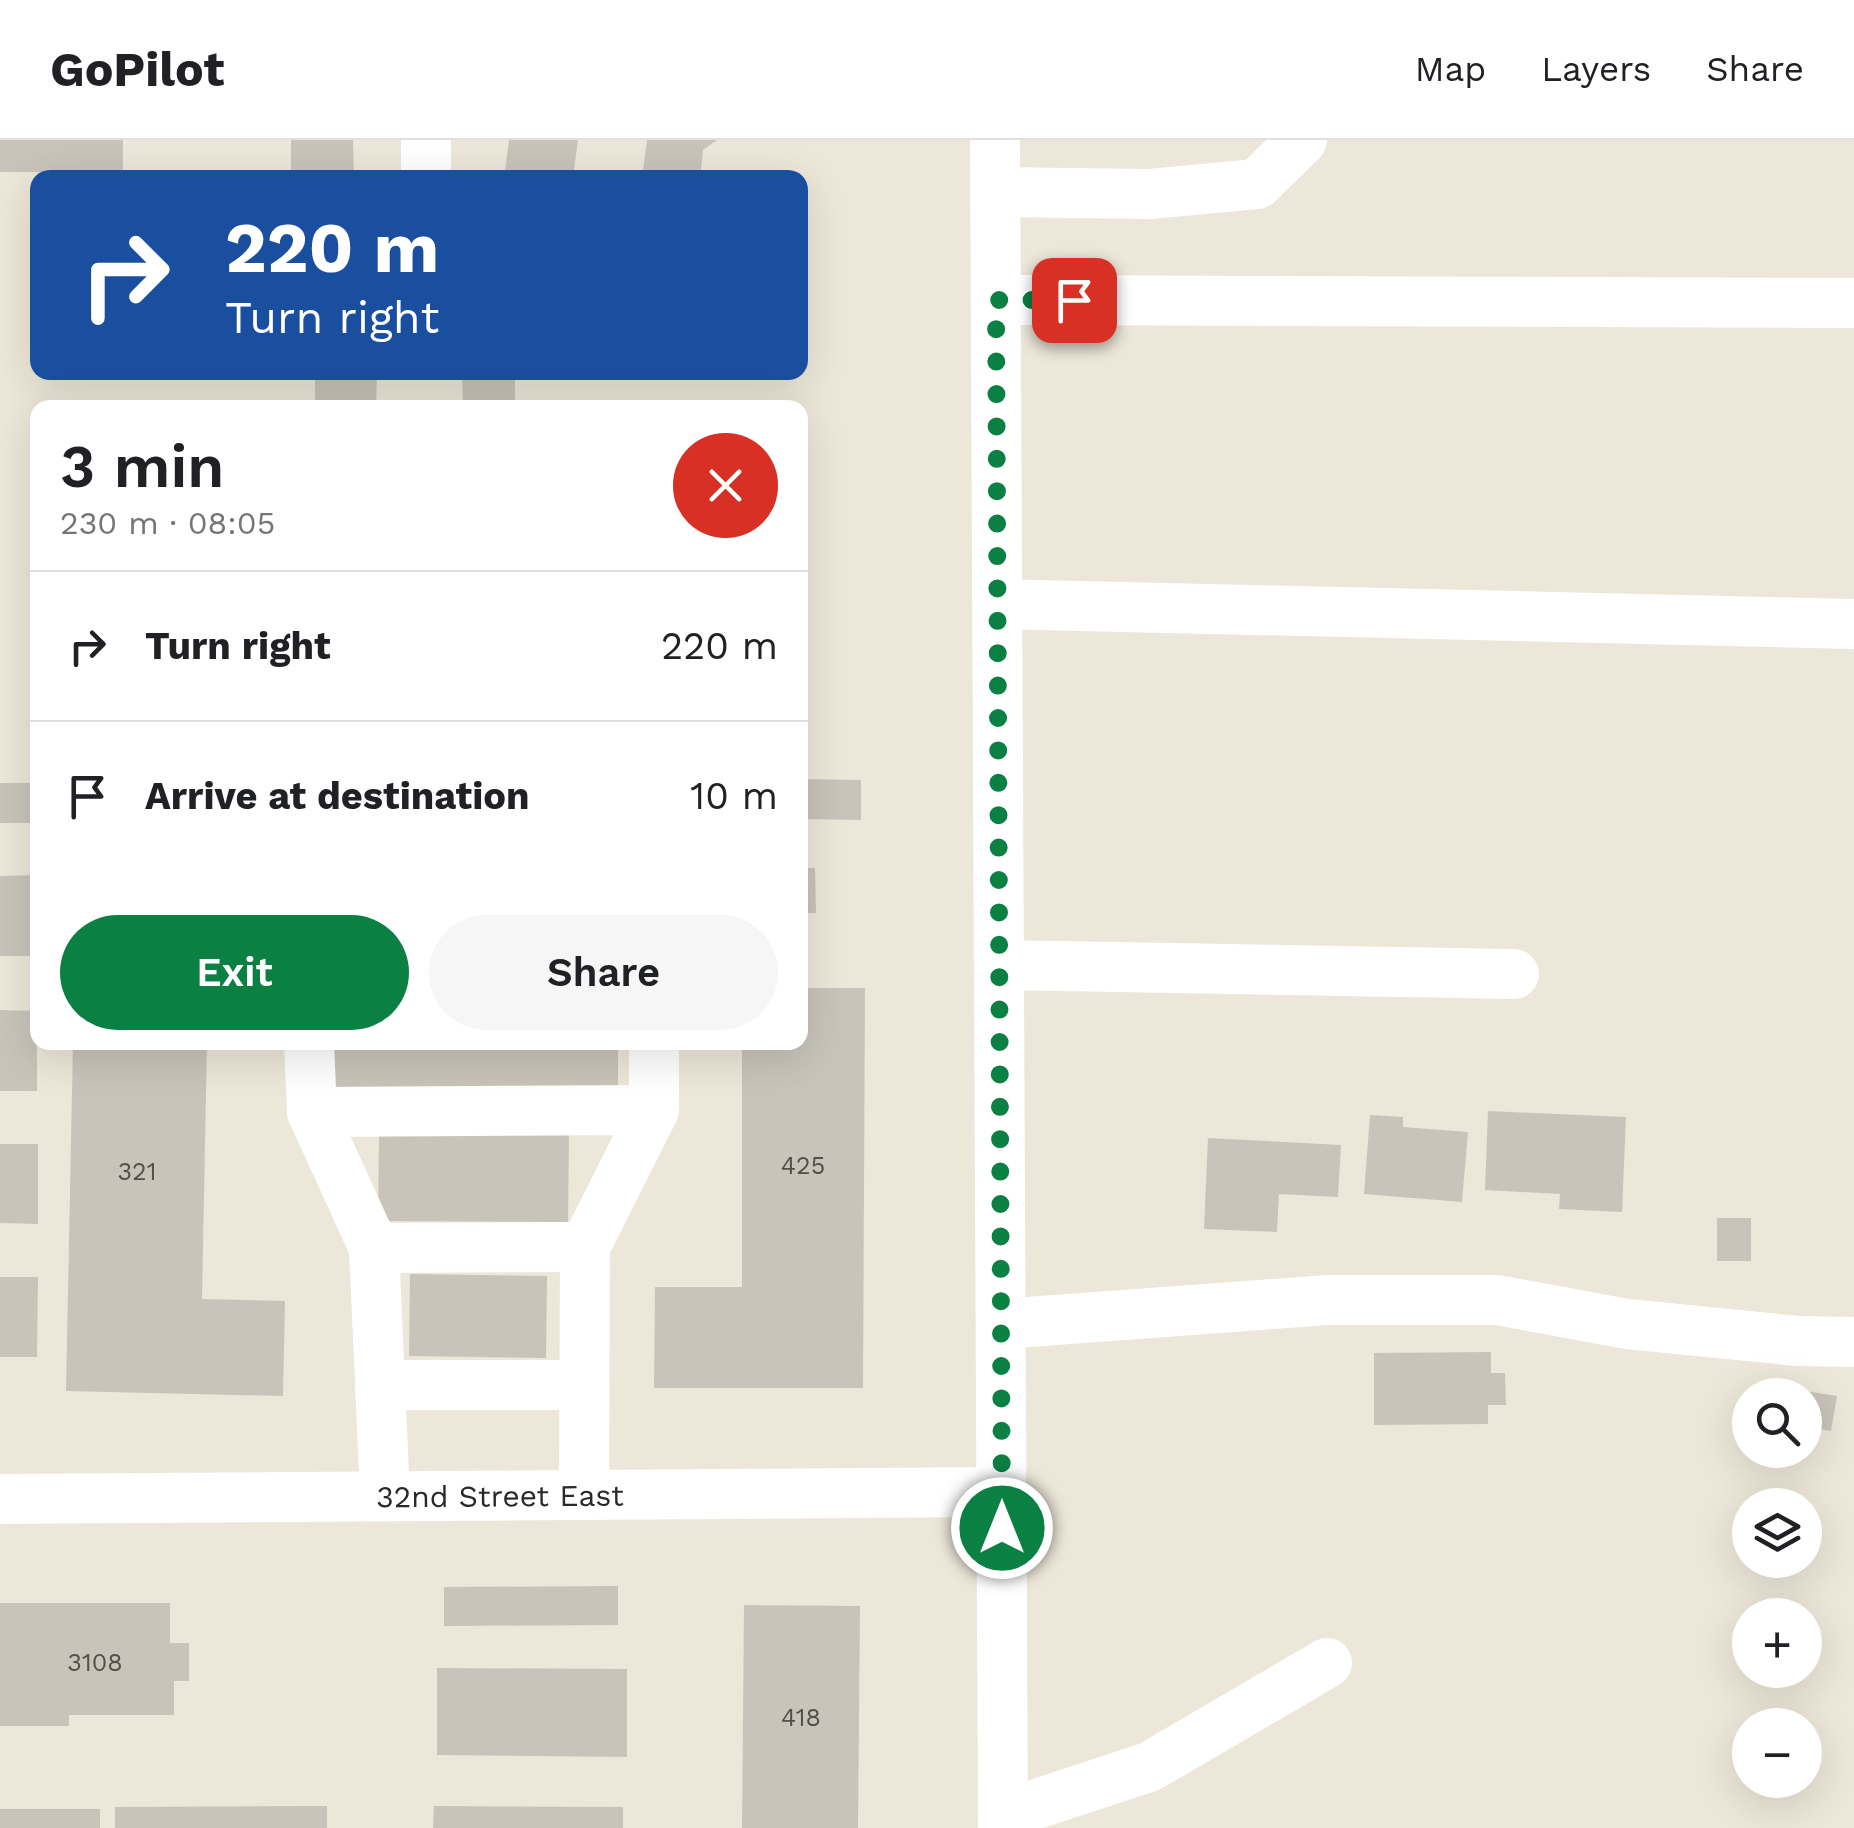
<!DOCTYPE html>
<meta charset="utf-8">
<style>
:root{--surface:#fff;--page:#f6f6f6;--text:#202124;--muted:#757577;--line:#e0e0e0;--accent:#0b8043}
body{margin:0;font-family:"Work Sans",sans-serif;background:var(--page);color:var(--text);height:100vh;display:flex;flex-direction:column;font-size:38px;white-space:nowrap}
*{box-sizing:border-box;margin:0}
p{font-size:32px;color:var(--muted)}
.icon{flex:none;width:55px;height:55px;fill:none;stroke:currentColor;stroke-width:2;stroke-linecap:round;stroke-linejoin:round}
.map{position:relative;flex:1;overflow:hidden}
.sheet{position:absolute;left:30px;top:260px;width:778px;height:650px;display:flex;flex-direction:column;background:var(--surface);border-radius:20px;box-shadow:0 10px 40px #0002}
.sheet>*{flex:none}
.top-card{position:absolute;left:30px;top:30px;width:778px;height:210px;border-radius:20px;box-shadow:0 10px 40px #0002;background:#1a4fa0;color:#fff;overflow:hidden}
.buttons{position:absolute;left:1732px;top:1238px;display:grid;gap:20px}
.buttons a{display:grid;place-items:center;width:90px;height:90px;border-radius:50%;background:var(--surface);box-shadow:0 10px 40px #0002;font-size:50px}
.pin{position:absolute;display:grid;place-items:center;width:85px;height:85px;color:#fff;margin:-42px;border-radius:20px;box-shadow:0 5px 15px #0006}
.me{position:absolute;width:110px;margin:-55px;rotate:0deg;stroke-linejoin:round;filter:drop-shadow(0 0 8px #0008)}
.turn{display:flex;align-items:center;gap:35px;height:210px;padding:0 30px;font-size:45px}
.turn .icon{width:130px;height:130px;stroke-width:2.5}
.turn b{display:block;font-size:70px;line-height:85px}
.round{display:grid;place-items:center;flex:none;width:105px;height:105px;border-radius:52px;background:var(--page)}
.summary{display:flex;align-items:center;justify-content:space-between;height:170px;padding:0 30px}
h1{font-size:60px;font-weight:600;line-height:75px}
.primary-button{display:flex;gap:20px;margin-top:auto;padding:20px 30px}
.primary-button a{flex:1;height:115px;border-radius:60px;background:var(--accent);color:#fff;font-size:40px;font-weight:600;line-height:115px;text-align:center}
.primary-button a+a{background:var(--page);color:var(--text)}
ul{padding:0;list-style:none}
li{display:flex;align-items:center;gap:30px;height:150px;padding:0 30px;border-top:2px solid var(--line)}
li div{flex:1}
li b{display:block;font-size:38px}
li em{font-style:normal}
header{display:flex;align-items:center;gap:60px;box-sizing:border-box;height:140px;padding:0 50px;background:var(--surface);border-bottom:2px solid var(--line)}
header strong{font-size:48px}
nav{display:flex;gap:55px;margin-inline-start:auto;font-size:35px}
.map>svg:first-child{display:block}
.building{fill:#c8c4b9}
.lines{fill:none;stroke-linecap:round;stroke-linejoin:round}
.minor{stroke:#fff;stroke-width:50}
.route{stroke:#0b8043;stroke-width:18;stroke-dasharray:0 32.4}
.labels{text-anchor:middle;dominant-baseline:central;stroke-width:8;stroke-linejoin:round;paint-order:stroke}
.number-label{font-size:25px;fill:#51504d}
.street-label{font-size:30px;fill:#292929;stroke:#fff}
</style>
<header>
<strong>GoPilot</strong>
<nav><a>Map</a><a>Layers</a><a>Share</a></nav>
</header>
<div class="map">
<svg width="1854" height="1688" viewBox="0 0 1854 1688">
<rect width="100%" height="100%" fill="#ede7d9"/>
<path class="building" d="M0 0H123V32H0Z
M291 0H353L354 38H291Z
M509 0H578L573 38H504Z
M647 0H717L703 10 700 38H642Z
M315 232H377L376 267 315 266Z
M462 232H515V268H463Z
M800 639 861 640V680L800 679Z
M0 643H36V683H0Z
M800 728H815L816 773H800Z
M37 735V816H0V736Z
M800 848H865L863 1248H654L655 1147H742V902H800Z
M0 870 37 871V951H0Z
M73 902H207L202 1159 285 1161 283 1256 66 1251Z
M332 902H618V947L332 948Z
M1488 971 1626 977 1622 1072 1559 1069 1560 1054 1485 1050Z
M1370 975 1403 977V987L1468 992 1462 1062 1364 1054Z
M379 993 569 994 568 1082 378 1081Z
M1208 998 1341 1005 1338 1057 1279 1054 1277 1092 1204 1089Z
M0 1004H38V1084L0 1083Z
M1717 1078H1751V1121H1717Z
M410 1134 547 1136 546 1218 409 1216Z
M0 1137H38L37 1217H0Z
M1491 1212V1233H1505L1506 1265H1488V1284L1374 1285V1213Z
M1798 1250 1837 1256 1831 1291 1805 1287V1255H1798Z
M618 1446V1485L444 1486V1447Z
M0 1463H170V1503H189V1541H174V1575H69V1586H0Z
M744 1465 860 1466 858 1688H742Z
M437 1528 627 1529V1617L437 1615Z
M327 1666V1688H115V1667Z
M434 1666 623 1667V1688H433Z
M0 1669H100V1688H0Z"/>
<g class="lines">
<g class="minor">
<path d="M426 0V38"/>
<path d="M995 0 1003 1688"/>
<path d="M996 52 1150 54 1257 44 1302 0"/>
<path d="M996 160 1854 163"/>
<path d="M998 464 1854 484"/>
<path d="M1000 825 1514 834"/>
<path d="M309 902 312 972 374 1108 385 1356"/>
<path d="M312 972 654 970"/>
<path d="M374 1108 585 1107"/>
<path d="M1001 1184 1328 1160H1497L1627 1184 1798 1201 1854 1202"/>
<path d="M380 1245H584"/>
<path d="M584 1355 585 1107 654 970V902"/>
<path id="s1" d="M0 1359 1001 1352"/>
<path d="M1003 1675 1149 1627 1327 1523"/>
</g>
</g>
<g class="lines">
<path class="route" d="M1002 1388 996 160H1074"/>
</g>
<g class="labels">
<g class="number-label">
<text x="803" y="1025">425</text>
<text x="137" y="1031">321</text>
<text x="95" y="1522">3108</text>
<text x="801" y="1577">418</text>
</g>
<g class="street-label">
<text stroke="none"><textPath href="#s1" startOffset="500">32nd Street East</textPath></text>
</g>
</g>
</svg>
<div class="buttons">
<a><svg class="icon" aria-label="search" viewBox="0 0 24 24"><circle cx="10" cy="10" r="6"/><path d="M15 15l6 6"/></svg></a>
<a><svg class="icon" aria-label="layers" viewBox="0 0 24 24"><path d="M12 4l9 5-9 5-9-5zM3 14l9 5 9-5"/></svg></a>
<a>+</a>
<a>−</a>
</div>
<div class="pin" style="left:1074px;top:160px;background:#d93025"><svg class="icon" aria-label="arrive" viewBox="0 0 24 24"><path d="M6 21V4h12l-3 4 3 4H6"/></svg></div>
<svg class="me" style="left:1002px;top:1388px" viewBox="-20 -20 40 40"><circle r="17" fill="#0b8043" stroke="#fff" stroke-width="3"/><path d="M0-11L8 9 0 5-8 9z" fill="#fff"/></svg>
<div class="top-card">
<div class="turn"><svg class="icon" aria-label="right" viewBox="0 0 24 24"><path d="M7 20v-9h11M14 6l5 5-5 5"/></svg><div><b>220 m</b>Turn right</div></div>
</div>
<section class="sheet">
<div class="summary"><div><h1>3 min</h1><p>230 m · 08:05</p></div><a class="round" style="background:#d93025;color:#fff"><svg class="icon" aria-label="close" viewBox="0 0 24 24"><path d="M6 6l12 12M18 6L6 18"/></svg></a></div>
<ul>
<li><svg class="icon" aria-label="right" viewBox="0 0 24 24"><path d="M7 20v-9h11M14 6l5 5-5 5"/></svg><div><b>Turn right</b></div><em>220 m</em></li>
<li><svg class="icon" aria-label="arrive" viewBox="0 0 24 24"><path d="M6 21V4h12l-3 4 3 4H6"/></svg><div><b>Arrive at destination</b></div><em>10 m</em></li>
</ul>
<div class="primary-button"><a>Exit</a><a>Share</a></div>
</section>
</div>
